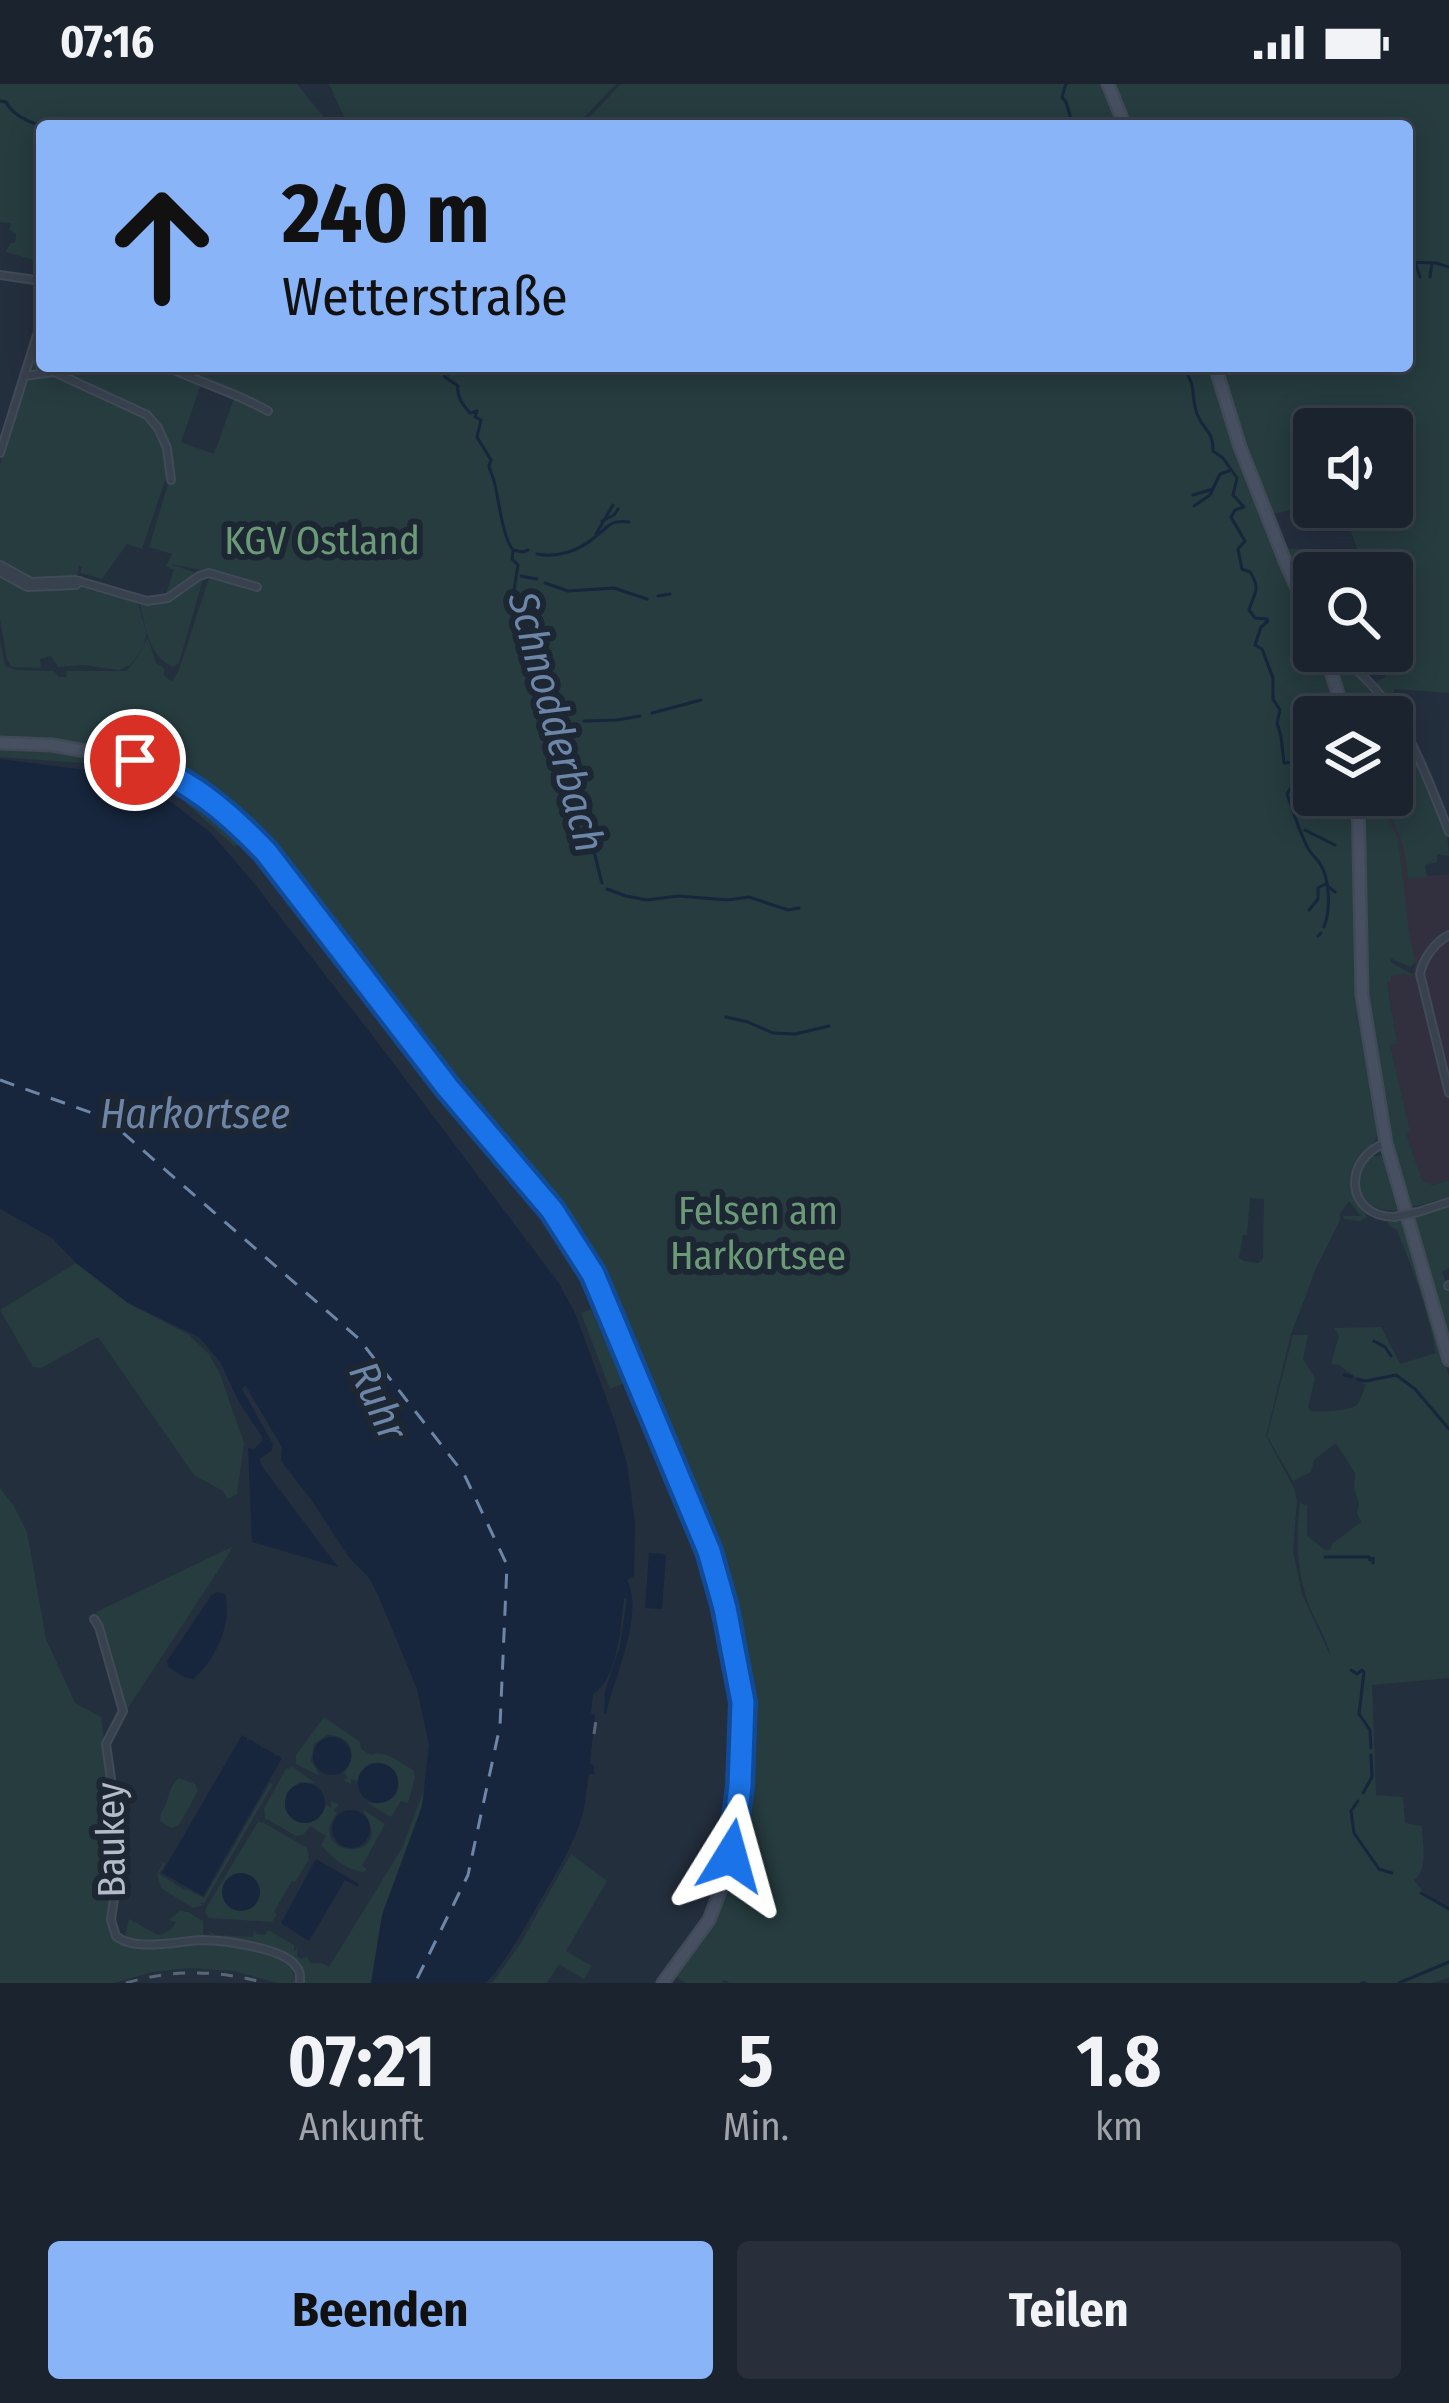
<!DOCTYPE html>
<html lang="de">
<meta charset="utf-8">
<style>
:root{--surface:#1b232e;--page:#282f3a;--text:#f1f3f6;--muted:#a0a4aa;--line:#39404a;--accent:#8ab4f8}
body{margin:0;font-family:"Fira Sans Condensed",sans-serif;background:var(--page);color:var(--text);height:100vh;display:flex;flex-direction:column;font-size:45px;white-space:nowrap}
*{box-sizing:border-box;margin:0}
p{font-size:39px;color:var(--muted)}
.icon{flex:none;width:66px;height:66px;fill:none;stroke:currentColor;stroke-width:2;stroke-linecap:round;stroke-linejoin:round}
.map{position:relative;height:1899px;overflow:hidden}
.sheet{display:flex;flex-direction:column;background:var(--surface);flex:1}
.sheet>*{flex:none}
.top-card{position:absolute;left:36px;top:36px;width:1377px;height:252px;border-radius:12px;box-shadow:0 6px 30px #0003,0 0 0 3px var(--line);background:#8ab4f8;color:#111;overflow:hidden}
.controls{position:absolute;left:1293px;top:324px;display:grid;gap:24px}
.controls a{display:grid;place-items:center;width:120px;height:120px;border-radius:12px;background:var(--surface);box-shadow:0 6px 30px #0003,0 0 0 3px var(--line);font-size:60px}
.pin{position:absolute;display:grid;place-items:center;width:102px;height:102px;color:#fff;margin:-51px;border:6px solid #fff;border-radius:50%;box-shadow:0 3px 12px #0007}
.me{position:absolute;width:132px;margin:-66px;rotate:8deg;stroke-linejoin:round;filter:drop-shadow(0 0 9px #0008)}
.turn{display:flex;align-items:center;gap:42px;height:252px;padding:0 48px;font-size:54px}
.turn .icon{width:156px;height:156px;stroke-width:2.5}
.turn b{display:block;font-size:84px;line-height:102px}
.eta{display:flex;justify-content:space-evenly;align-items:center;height:204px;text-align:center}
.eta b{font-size:72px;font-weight:700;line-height:84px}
.cta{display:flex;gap:24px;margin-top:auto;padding:24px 48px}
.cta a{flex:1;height:138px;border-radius:12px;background:var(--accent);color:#111;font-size:48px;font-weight:700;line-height:138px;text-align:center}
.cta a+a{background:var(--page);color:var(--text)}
.status{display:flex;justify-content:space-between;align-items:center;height:84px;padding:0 60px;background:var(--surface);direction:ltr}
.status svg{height:33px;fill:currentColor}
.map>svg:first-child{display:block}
.medical{fill:#32303f}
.green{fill:#263c3f;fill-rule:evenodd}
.water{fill:#17263c}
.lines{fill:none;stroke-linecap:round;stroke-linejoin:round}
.stream{stroke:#17263c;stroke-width:3}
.ferry{stroke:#6d86a8;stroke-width:3;stroke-dasharray:15 12;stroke-linecap:butt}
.minor-casing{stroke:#414a57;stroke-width:10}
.secondary-casing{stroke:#414a57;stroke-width:15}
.minor{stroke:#38414e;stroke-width:6}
.secondary{stroke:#465061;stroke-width:10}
.rail{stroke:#5a6575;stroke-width:3;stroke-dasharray:12 12;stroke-linecap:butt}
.minor-bridge-casing{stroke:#414a57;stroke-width:10;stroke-linecap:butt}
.minor-bridge{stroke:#38414e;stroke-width:6}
.route-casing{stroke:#114b97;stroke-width:30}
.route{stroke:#1a73e8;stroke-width:21}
.labels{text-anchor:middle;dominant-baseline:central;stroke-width:12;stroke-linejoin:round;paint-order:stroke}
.park-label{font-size:39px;fill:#6b9a76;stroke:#1d2633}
.street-label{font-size:39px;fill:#b4bcc9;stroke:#1d2633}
.water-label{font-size:42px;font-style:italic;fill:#6d86a8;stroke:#1d2633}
</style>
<div class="status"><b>07:16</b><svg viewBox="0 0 49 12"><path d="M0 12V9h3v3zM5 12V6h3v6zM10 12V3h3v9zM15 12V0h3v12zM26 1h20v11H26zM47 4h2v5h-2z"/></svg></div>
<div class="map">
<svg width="1449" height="1899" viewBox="0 0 1449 1899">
<rect width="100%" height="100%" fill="#242f3e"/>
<path class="medical" d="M1372 722 1383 724 1398 744 1402 753 1408 794 1449 790V1096L1432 1101 1422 1096 1406 1048 1409 1046 1390 960 1397 958 1387 897 1390 892 1406 888 1413 891 1416 877Z"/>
<path class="green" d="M0 0H297L331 42H42V193L33 190V176L6 168 10 160 15 158 16 150 9 146 11 139 0 138Z
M329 0H616L576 42H348Z
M621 0H1106L1123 42H581Z
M1110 0H1449V609L1395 605 1388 618 1373 599 1386 593 1382 583 1391 579 1386 567 1372 572 1371 567H1392V489H1329L1321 466 1358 468 1343 423H1392V345H1314V420L1270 431 1220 282H1407V42H1127Z
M42 240V282H1210L1268 447 1314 550V567H1321L1342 633H1314V711H1353L1359 912 1379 1044C1376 1068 1346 1078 1352 1107 1354 1117 1363 1125 1367 1133L1360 1137 1344 1135 1343 1132H1361L1349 1117 1340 1130V1136L1317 1182 1291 1250 1266 1352 1294 1404 1297 1416 1293 1467 1302 1510 1331 1573C1327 1553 1314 1537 1308 1518 1296 1485 1296 1454 1300 1419L1307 1422V1452L1325 1466H1330L1332 1460 1361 1438 1357 1429 1359 1419 1354 1405 1355 1389 1336 1359 1314 1376 1311 1388 1293 1397 1267 1352 1293 1251H1308L1303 1275 1315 1294 1308 1323 1311 1327C1323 1328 1329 1327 1341 1326 1362 1322 1357 1321 1366 1301L1339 1281 1331 1280 1339 1251 1334 1244 1381 1243 1400 1280 1436 1269C1427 1226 1414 1185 1396 1145L1389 1142 1388 1138 1403 1137 1449 1292V1594L1372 1601 1376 1711 1403 1713 1405 1739 1422 1742C1422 1759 1429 1785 1414 1796L1426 1812 1442 1820 1449 1827V1894L1431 1899H730L724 1896 722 1899H686L673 1891C691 1867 713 1843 724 1815 736 1781 741 1743 744 1707 747 1680 750 1652 748 1625 742 1536 703 1454 672 1372 644 1298 617 1222 578 1153L478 1032 335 850 336 844 308 809 235 730 159 682 0 657V556L5 582 17 586 54 587 59 593H66L67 587H127L144 563 130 581 119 586 83 581 58 583 51 572 40 575 41 584 12 583 7 576 0 536V381ZM202 297 236 309 214 370 181 358ZM174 381 149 463 172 470 166 482 174 486 164 516 139 517C146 542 148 572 173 583L179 579 204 492 171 480 211 488 179 586 172 598 164 591V584L156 579 148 554 143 561 147 550 137 516 90 506V503H76L79 482 82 483 80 489 102 495 127 460 142 465 170 382ZM1250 1114 1264 1115 1263 1175 1258 1179 1244 1177 1239 1174 1243 1151H1247Z
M1282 464 1317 466 1325 489H1314V529Z
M1353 585C1391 618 1407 653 1426 698 1437 723 1449 745 1449 772L1437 770V778L1425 781 1427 793 1408 795C1405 766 1402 746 1383 724L1372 723V726L1386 732 1398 754 1409 849 1416 878 1410 883 1390 874 1392 879 1414 891 1407 892 1406 889 1391 892V896L1387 898 1397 959 1390 961 1410 1047 1406 1049 1422 1096 1432 1101 1449 1096V1113L1409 1124 1389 1052 1366 910 1361 711H1392V633H1351L1338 588Z
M0 662C51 666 109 666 156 687 191 703 219 729 247 753L235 763 184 717 133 687 110 681 0 673Z
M1372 1072H1381L1384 1076 1400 1126C1363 1131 1344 1098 1372 1072Z
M1449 1122V1184L1442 1188 1449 1205V1264L1411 1134Z
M76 1179 128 1219 189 1251 209 1270 220 1290 244 1359 237 1410 227 1415 223 1407 194 1391 98 1253 41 1284 33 1283 0 1226Z
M591 1225 606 1260 610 1259 612 1264 618 1262 632 1296 610 1305 581 1229Z
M0 1404 14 1422 27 1448 46 1555 75 1619 101 1633 110 1706 106 1718 115 1800 110 1836 119 1857 137 1863 208 1858 264 1868 292 1882 296 1899H277L234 1887 189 1884 152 1888 115 1899H0Z
M232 1463 227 1473 126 1627 96 1528Z
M324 1633 360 1658 361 1665 371 1671C385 1665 401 1679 413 1686L415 1694 408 1719 401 1717 391 1733 366 1718C388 1723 407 1712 395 1687 381 1673 363 1677 357 1697L351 1695V1700L343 1696 348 1694 344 1689C359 1671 351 1651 327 1651L314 1660 311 1677 320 1692 296 1680V1671Z
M293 1683 315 1699 300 1698 287 1708 285 1725C295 1745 318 1743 326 1721L331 1724V1717L339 1721 333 1726 337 1729C302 1775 402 1781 362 1725L385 1740 362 1782 367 1785 364 1788C347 1787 330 1772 321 1761L326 1752 310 1742 303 1751 296 1752 265 1734 264 1724 286 1685Z
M179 1694 195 1700 198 1707 179 1741 171 1744 160 1737 161 1729C170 1717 167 1704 179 1694Z
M270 1699 273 1700 204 1819 199 1818 203 1821 193 1824 161 1804 157 1791 163 1778 165 1780 159 1790 185 1806 187 1805 204 1814Z
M426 1700 388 1899H304C301 1856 242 1862 211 1851L209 1847 215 1851 253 1853 254 1846 256 1850 265 1851 268 1846 294 1861V1868L298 1863 297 1872 301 1875 307 1872 310 1879H322L329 1883 402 1764Z
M258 1738 264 1739 307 1764 309 1775 295 1798 292 1797 274 1828 277 1831 272 1838 209 1834 205 1829 206 1824Z
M571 1770 607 1797 566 1867 592 1882 584 1895 559 1880 547 1899H492L519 1862Z
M180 1827 188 1828 203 1837V1854L137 1860 124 1857 129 1835 158 1851C167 1849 172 1846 176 1838L169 1836Z"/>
<path class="water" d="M0 675 101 688 142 699 166 714 211 749 253 798 379 960 558 1198 575 1229 614 1335 627 1380 635 1439 634 1492 627 1496C645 1532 614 1592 606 1630H604L605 1607 620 1562 627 1515 624 1514C621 1541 618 1595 593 1610L591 1629 595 1631 590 1680 594 1681V1690H589C586 1705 586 1721 581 1736 572 1763 557 1788 543 1812 525 1842 510 1873 486 1899H371L382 1831 422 1722 429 1661 417 1605 378 1511 369 1494 348 1472 310 1414 281 1377 282 1363 245 1301 242 1305 273 1360 272 1366 260 1375 261 1381 338 1483 252 1458 248 1364 254 1365 262 1357V1353L239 1318 220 1278 199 1253 128 1219 76 1179 52 1154 0 1125Z
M649 1469 664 1470 666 1473 662 1525 645 1524Z
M217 1508 225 1510C233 1539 215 1577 193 1595L186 1594 168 1583 167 1577 211 1512Z
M242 1651 247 1654V1657L249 1655 261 1662V1665L263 1663 275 1670 274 1673 277 1671 282 1674 203 1812 162 1789Z
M313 1672a19 19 0 1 1 38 0a19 19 0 1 1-38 0Z
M358 1699a20 20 0 1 1 40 0a20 20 0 1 1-40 0Z
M285 1719a20 20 0 1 1 40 0a20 20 0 1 1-40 0Z
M332 1745a19 19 0 1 1 38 0a19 19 0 1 1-38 0Z
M316 1775 359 1800 358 1803 345 1796 309 1857 281 1839Z
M222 1808a19 19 0 1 1 38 0a19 19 0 1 1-38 0Z"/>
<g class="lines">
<path class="stream" d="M1066 0 1062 13 1066 18 1073 42
M0 17 6 18C12 30 25 37 42 42
M1407 178 1436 179 1449 183
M1415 178 1420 193
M1430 193 1432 179
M440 282 445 293 458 302C456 312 463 321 470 329L477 327 475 333 481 336 477 353 491 376 489 382C490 388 494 394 495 401 499 418 503 454 513 466L512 475 518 481 514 506 520 511V520L529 531 525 541 534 550 539 574 545 583V598L552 607 570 653 571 684 579 697 580 714 587 725 580 733C593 753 595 775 602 799
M1181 282C1198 301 1190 310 1197 330 1204 348 1213 345 1213 367L1223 374 1237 394 1233 411 1244 423 1235 426 1231 433 1245 457 1238 465 1242 485 1250 488C1262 506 1253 511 1249 526L1255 534 1267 535 1268 537 1261 543 1255 561 1262 565 1273 594V615L1280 626 1277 639 1281 652 1284 679 1296 678 1302 680V685L1287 710C1293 727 1299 747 1308 764 1310 769 1315 773 1319 778 1330 794 1331 825 1324 843
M1188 287 1209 283
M448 290 474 282
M1193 411 1213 405
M1194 422 1210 411 1220 390 1229 387
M602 437 614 431 618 425
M596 450 613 421
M513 466 523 468 528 466
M537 470C557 474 579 467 595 453 608 443 611 435 629 438
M521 492 537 495
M545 499 568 507 614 504 647 515
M658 512 670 510
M652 629 701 616
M584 637 617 636 640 632
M1295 701 1309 710
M1318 717 1338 722
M1305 746 1335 761
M607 805 626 812 647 816 678 812 728 816 749 813 788 826 799 824
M1309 826 1318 815V804L1325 800 1335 808
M1318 852 1321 849
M726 933 748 938 773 949 795 950 829 942
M1374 1257 1385 1263 1391 1272
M1344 1291 1352 1293
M1357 1295 1366 1297 1396 1291 1415 1305 1449 1345
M1325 1473H1369L1370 1476 1373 1474V1479
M1351 1586 1357 1590 1362 1586 1364 1588 1359 1630 1370 1646 1371 1664
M1363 1709 1372 1693 1371 1671
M1358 1717 1351 1727 1354 1749 1379 1785 1392 1789
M1421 1809 1449 1825
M1362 1899H1365
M1399 1899 1449 1878"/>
<path class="ferry" d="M0 996 106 1034 359 1255 464 1390 507 1481 500 1642 468 1791 415 1899"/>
<g class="minor-casing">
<path id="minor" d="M0 191 42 197
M166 282C200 299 235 308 268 327
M24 292 54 288 147 331 158 344 167 364 171 396
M0 369 42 235
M0 481 31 498 75 496 147 517 168 514 199 492 209 489 257 503
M0 488 27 503 76 501 80 497
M1333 586 1353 583C1404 626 1425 687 1449 748
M1449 851C1435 858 1423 875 1420 890L1449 1009
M1386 1059C1343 1074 1344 1132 1394 1133
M1418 1128 1449 1118
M1448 1202 1449 1201
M94 1535 99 1543 123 1627 106 1660 111 1695 109 1725 116 1800 111 1836 116 1852C134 1868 178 1857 202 1856 223 1856 282 1864 295 1881 301 1888 300 1890 300 1899"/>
</g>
<g class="secondary-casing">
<path id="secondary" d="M1108 0 1125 42
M1215 282 1240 363 1287 482 1314 540
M1325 567 1345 633
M0 659 52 661 135 676 159 685 188 700 234 735 294 802 448 1004 552 1127 586 1178 709 1467 725 1524 742 1605 740 1702 727 1789 709 1836 663 1899
M1358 711 1362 911 1386 1059 1449 1276"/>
</g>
<use href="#minor" class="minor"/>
<use href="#secondary" class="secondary"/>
<path class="rail" d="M594 1650 596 1636 604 1634
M126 1899C173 1885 219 1886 265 1899"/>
<g class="minor-bridge-casing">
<path id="minor-bridge" d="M1394 1133 1418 1128"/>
</g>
<use href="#minor-bridge" class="minor-bridge"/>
</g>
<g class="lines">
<g class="route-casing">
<path id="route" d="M135 676C188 694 228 728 266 768L448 1004 552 1126 593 1190 709 1467 725 1524 743 1618 740 1702 731 1772"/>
</g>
<use href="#route" class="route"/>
</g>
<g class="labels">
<g class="park-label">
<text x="322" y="457">KGV Ostland</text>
<text x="758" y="1127">Felsen am<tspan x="758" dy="45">Harkortsee</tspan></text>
</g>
<g class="street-label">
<text transform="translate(111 1756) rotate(-91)">Baukey</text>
</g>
<g class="water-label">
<text transform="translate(556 638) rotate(75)">Schnodderbach</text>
<text x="195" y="1030">Harkortsee</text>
<text transform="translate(378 1317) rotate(65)">Ruhr</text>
</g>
</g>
</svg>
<div class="controls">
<a><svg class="icon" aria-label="sound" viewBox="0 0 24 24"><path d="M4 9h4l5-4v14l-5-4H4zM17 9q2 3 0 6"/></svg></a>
<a><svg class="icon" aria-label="search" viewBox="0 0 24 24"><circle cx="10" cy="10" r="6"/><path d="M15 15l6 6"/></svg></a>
<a><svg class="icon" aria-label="layers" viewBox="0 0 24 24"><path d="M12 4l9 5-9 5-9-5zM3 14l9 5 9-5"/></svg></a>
</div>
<div class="pin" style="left:135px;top:676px;background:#d93025"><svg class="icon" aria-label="arrive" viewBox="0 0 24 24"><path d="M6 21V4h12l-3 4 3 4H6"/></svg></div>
<svg class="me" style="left:731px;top:1772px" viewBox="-20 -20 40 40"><path d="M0-17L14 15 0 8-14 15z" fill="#1a73e8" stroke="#fff" stroke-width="4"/></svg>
<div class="top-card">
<div class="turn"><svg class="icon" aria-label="ahead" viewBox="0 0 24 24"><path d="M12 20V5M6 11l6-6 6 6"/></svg><div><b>240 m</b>Wetterstraße</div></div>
</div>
</div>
<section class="sheet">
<div class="eta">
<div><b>07:21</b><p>Ankunft</p></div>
<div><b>5</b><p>Min.</p></div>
<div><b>1.8</b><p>km</p></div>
</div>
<div class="cta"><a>Beenden</a><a>Teilen</a></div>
</section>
